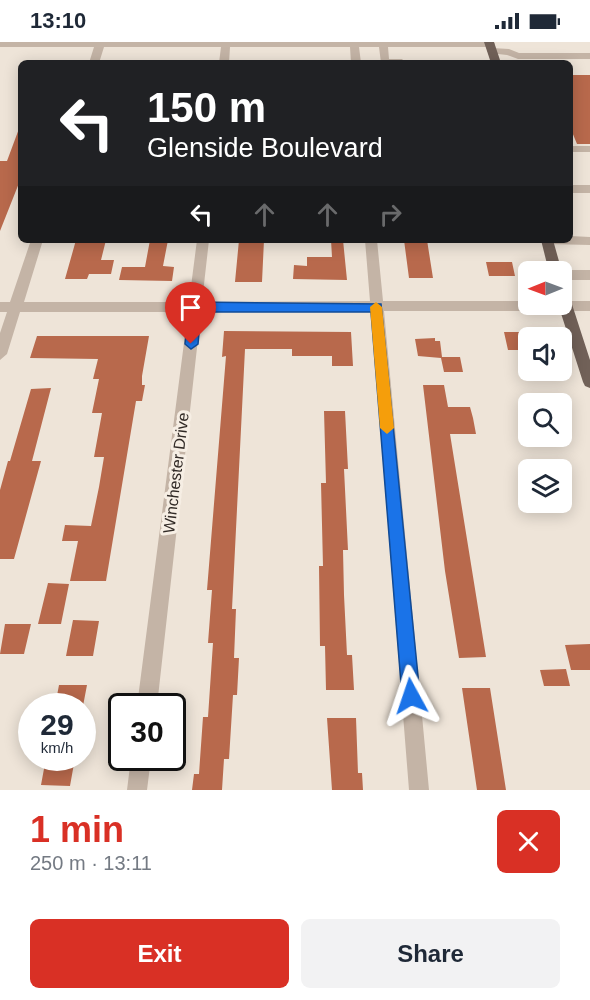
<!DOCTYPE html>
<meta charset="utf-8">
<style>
:root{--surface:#fff;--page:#f2f2f3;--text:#1f2937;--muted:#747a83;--accent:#d93025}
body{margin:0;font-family:Arial,sans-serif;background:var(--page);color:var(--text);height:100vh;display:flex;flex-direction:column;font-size:22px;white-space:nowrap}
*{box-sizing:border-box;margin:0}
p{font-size:20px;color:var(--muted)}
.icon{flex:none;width:33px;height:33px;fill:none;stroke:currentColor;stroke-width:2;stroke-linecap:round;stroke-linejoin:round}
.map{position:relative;height:748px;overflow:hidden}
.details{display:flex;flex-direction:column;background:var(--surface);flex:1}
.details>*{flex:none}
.top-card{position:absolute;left:18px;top:18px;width:555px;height:183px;border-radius:9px;box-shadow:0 3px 15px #0003;background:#202124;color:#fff;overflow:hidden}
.needle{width:39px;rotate:269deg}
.buttons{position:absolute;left:518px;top:219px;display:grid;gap:12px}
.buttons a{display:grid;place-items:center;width:54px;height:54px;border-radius:9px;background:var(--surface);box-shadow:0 3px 15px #0003;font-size:30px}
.speed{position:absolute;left:18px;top:651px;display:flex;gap:12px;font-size:30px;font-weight:700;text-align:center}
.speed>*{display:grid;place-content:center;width:78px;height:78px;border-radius:50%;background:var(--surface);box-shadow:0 3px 15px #0003;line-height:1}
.speed small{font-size:15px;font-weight:400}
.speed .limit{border:3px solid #111;border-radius:9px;background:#fff;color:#111}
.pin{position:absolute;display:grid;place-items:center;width:51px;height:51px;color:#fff;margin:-62px -26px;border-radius:50% 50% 50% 0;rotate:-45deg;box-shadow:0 0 6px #0007}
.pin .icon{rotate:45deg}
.me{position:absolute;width:66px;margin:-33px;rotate:355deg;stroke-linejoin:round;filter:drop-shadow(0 0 4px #0008)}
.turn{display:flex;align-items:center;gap:21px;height:126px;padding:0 30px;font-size:27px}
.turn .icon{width:78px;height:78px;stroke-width:2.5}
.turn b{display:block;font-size:42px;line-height:51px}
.lanes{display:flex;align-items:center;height:57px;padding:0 30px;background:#0003;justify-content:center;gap:30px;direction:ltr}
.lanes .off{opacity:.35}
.round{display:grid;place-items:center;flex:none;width:63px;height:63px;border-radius:9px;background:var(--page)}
.overview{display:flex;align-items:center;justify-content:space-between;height:102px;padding:0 30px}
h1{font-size:36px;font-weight:700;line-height:45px;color:var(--accent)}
.button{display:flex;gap:12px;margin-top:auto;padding:12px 30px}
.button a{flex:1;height:69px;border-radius:9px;background:var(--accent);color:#fff;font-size:24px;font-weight:700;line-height:69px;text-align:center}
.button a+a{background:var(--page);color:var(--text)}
.status{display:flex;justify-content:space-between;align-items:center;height:42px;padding:0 30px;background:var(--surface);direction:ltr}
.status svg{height:16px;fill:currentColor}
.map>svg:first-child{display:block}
.building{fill:#b8694c}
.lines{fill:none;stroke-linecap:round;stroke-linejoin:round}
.minor{fill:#c4b4a6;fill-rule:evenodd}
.major{fill:#716158;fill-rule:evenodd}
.route{fill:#1a73e8;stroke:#114b97;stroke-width:1.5}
.slow{fill:#f59e0b}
.labels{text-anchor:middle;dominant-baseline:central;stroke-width:6;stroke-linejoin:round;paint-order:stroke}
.street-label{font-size:16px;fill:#312a26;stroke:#f6eee4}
</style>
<div class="status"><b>13:10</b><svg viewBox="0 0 49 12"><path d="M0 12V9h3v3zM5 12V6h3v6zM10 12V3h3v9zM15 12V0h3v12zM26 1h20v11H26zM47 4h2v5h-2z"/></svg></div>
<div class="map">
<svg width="590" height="748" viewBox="0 0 590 748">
<rect width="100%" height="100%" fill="#eee4d8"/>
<path class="building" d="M570 33H590V102H577L570 85Z
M20 84 21 136 0 189V119H7Z
M76 198H106L101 218H114L111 232H89L87 237H65Z
M150 198H168L163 224 174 225 172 239 119 238 122 225H145Z
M239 198H264L262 240H235Z
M331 198H343L347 238 293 237 294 223 307 224V215H332Z
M404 198H427L433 236H409Z
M486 220H512L515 234H489Z
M224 289 351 290 353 324H332V314H292V307H245L232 567H236L234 616H239L237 653H233L229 717H224L222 748H192L194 732H199L203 675H208L213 601H208L212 548H207L226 314 222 315Z
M504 290H528V308H508Z
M37 294H149L142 334V343H145L142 359H136L106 539H70L78 499H62L65 483 91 484 99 445 104 415H94L102 371H92L99 337H93L98 317 30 316Z
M435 296V299H440L442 315H460L463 330H444L441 316 418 314 415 297Z
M423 343H444L448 365H470L473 376 476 392H450L486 615 459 616 445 529Z
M51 346 32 419H41L14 517H0V448L8 419H10L31 347Z
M324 369H345L348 427H344L348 508H343L344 553 347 613H352L354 648H326L325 604H320L319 524H323L321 441H326Z
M48 541 69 542 61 582H38Z
M73 578 99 579 93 614H66Z
M5 582H31L24 612H0Z
M590 602V628H571L565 603Z
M566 627 570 644H544L540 628Z
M59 643H87L83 664H55Z
M462 646H490L506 748H477Z
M327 676H356L358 731H362L363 748H332Z
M46 716H75L70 744 41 743Z"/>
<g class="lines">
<path class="minor" d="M0 0H493L495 2 490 5H388L389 17H402L406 21H381L379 5H359L361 21H351L350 5H230L229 21H219L221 5H104L99 21H89L94 5H0Z
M492 6 509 7 519 11H590V17H518L507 13 489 11 487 9Z
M570 104H590V110H570Z
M570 143H590V151H570Z
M570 194 590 195V203L547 202 541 198H570Z
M31 198H43L24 260H189L197 198H209L202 260 370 259 365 198H377L383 259H528V262H561V259H590V269H384L429 748H409L371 269 201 270 157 664H137L188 270H20L7 312 0 318V291L7 270H0V260H10Z
M561 228H590V238H561V230H557Z
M131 716H151L147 748H127Z"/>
<path class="major" d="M484 0H494L501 21H491Z
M541 198H553L562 230 561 232V230H549Z
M561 245 568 250 590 318V346L585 344 583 340 558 262H561Z"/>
</g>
<path class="route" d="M195 260 381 262 420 654 417 661 411 663 405 661 402 654 371 270H201L198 302 191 307 185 302 189 265Z"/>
<path class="slow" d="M376 260 382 265 394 386 387 392 380 386 370 265Z"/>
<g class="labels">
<g class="street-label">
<text transform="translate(176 431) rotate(-83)">Winchester Drive</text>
</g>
</g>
</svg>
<div class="buttons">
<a><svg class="needle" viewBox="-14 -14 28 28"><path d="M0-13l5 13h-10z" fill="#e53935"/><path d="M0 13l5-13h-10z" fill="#747a83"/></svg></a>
<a><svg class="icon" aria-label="sound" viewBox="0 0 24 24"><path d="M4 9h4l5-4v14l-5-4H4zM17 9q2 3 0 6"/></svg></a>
<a><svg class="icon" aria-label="search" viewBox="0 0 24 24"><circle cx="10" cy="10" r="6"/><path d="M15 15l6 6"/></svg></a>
<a><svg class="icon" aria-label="layers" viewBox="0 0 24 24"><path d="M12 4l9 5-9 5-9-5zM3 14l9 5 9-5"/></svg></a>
</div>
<div class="speed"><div>29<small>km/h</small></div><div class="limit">30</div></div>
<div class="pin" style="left:191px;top:302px;background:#d93025"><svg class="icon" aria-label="arrive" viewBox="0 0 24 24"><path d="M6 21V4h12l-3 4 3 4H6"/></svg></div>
<svg class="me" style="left:411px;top:654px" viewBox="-20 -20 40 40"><path d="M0-17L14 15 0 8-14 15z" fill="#1a73e8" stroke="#fff" stroke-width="4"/></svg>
<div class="top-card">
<div class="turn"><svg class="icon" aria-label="left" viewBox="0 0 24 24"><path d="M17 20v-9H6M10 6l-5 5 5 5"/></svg><div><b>150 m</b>Glenside Boulevard</div></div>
<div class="lanes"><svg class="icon" aria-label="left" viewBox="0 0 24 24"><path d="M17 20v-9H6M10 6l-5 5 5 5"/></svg><svg class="icon off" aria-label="ahead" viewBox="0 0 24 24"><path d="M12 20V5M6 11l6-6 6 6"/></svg><svg class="icon off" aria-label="ahead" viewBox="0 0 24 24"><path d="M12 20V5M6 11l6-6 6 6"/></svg><svg class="icon off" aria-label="right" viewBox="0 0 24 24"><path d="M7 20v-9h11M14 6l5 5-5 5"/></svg></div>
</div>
</div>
<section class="details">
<div class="overview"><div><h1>1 min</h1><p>250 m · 13:11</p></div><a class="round" style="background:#d93025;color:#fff"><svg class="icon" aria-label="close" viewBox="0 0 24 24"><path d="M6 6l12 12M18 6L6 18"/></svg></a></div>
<div class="button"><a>Exit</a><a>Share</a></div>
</section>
